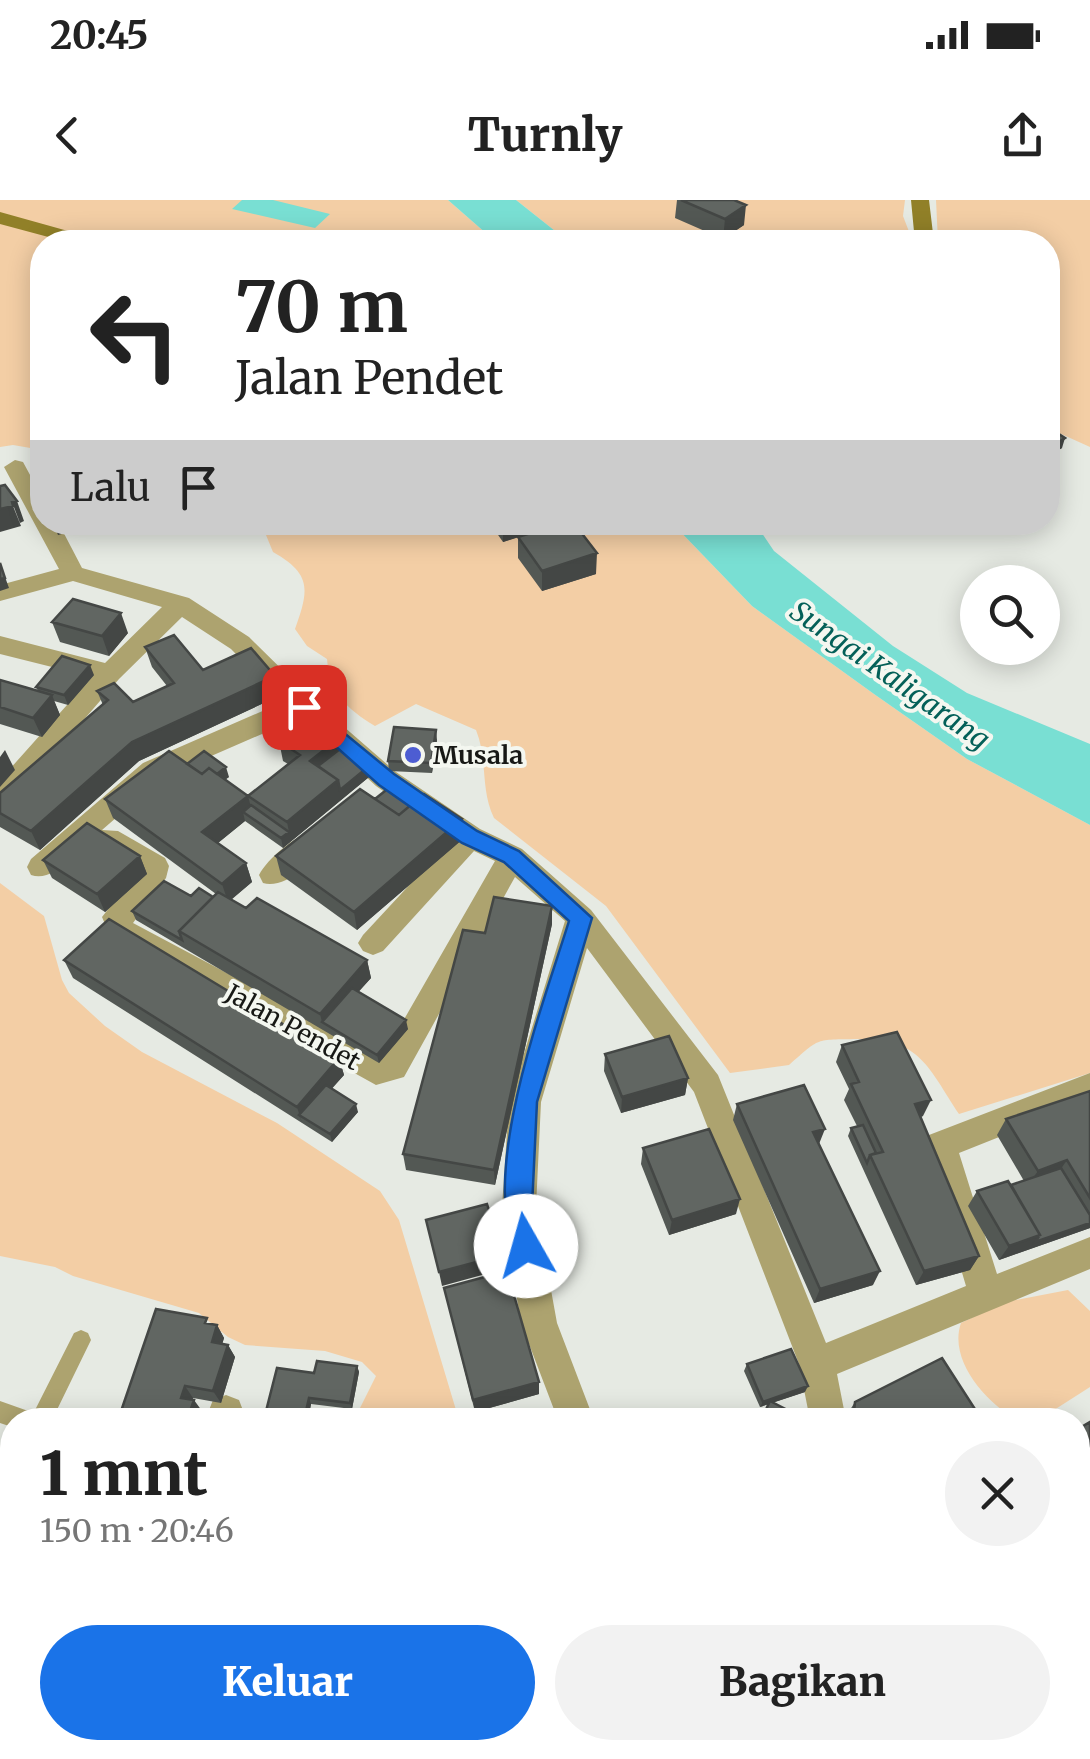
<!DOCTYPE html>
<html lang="id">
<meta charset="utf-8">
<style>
:root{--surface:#fff;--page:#f2f2f2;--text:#222;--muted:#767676;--accent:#1a73e8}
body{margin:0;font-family:Merriweather,serif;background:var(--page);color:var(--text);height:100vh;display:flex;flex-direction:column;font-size:38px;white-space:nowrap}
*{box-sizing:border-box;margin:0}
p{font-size:32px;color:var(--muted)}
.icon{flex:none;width:55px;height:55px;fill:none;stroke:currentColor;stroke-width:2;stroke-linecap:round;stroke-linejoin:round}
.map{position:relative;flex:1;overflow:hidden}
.drawer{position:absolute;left:0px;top:1208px;width:1090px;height:352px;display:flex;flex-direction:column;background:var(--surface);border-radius:40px 40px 0 0;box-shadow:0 5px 25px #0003}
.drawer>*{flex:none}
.guide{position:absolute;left:30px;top:30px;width:1030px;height:305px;border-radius:40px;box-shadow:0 5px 25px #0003;background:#fff;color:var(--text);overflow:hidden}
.fabs{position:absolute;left:960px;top:365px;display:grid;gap:20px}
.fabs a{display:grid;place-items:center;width:100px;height:100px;border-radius:50%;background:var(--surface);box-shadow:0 5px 25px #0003;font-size:50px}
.pin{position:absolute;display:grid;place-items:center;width:85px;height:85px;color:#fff;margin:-42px;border-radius:20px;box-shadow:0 5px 15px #0006}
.me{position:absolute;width:110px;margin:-55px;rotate:353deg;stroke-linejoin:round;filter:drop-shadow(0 0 8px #0008)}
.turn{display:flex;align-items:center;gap:35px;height:210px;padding:0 40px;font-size:45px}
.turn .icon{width:130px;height:130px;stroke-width:2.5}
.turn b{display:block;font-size:70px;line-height:85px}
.then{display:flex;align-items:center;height:95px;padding:0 40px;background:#0003;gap:20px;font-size:38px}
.round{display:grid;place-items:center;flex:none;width:105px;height:105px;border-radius:52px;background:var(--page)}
.summary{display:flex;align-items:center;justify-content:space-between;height:170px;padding:0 40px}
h1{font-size:60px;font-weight:800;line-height:75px}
.cta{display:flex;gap:20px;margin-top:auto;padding:20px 40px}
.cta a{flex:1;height:115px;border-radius:60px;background:var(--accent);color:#fff;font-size:40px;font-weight:800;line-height:115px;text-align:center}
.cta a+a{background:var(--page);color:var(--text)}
.status{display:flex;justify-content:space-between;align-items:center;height:70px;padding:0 50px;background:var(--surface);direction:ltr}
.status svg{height:28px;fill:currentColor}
header{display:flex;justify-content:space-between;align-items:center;height:130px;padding:0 40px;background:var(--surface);font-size:45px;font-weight:800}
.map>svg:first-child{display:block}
.green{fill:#f3cea5}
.water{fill:#79dfd3}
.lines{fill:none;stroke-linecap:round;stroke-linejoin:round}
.service{fill:#ada36f;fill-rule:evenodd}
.minor{fill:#ada36f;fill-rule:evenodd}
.secondary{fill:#918028;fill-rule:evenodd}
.wall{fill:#535854}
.shaded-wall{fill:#444745}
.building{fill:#616662;stroke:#444745;stroke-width:2.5}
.route{fill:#1a73e8;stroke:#114b97;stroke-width:2.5}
.poi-dot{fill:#4d5dd2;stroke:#f4f7f0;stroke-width:4}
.labels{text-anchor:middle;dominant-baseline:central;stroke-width:8;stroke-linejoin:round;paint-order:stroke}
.poi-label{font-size:25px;font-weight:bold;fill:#171815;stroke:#f4f7f0;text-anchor:start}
.street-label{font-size:25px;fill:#171815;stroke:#f4f7f0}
.water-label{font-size:28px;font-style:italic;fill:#046058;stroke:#f4f7f0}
</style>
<div class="status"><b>20:45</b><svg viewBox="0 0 49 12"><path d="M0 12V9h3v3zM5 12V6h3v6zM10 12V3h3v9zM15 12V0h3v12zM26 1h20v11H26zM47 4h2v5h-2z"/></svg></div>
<header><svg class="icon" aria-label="back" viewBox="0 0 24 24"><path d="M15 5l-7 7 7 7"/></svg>Turnly<svg class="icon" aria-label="share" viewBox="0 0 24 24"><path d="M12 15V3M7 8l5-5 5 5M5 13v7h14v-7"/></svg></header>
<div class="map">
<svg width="1090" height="1559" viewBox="0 0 1090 1559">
<rect width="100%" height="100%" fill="#e6eae3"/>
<path class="green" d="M0 0H448L496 42H42V250L13 245 0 247Z
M516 0H905L903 16 913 42H569Z
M936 0H1090V247L1048 228V42H938Z
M280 322 672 323 752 406 874 494 967 559 1090 625V873L959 914C928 867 920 838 858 839 814 840 821 837 789 865L730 873 606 706 494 618C480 589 488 560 476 530L416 504 375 526C346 508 330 494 327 459L307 446 295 429C309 390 312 374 273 352L266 335Z
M0 683 44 716 62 780 69 793 105 826 142 852 277 923 380 991 399 1020 459 1220H354L376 1176 362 1162 325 1151 245 1145 228 1137 199 1113 73 1076 55 1067 0 1056Z
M1068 1090 1090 1111V1187L1040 1219 1017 1220C986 1203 948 1160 961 1123L1005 1102Z"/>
<path class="water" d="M242 0H273L330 14 315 28 232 9Z
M448 0H516L569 42H496Z
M672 323H755L774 351 893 446 967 493 1090 544V625L967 559 874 494 752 406Z"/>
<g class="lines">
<path class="service" d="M81 1130 88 1133 91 1140 52 1220H12V1227L0 1223V1201L31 1212 32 1216 74 1133Z
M12 1443V1486L8 1496 0 1500V1456L4 1447Z"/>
<path class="minor" d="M15 260 23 262 42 297V322H58L82 368 189 398 249 437 313 500 396 572 480 629 522 649 591 710 718 875 826 1143 966 1086 924 945 929 935 1090 873V901L959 953 997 1074 1090 1037V1069L837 1174 846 1220H810L799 1164 694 892 587 748 541 902 536 1007 557 1123 594 1220H558L521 1123 502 1007 509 902 565 721 515 677 404 877 376 885 111 738 102 717 139 670 98 647 96 635C79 650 55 683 31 675L27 667 31 659 143 563 283 502 231 449 182 417 119 479 10 605 0 608V580L92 477 0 454V436L105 463 162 407 73 381 0 401V385L59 369 4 267ZM301 517 376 586 452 639 363 735 358 743 363 751 373 755 383 751 474 651 495 661 383 856 133 723 166 678 169 666 165 658 118 631 102 630 163 577Z
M312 631 322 634 326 642C316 661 284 690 263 683L259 675C268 658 294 637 312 631Z
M226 1195 239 1200 244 1213 241 1220H205L213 1200Z
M1090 1337V1378L1078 1383V1342Z
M12 1530V1548H54L59 1559H2L3 1533Z
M90 1548H132L130 1559H88Z
M407 1548H449L447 1559H405Z
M682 1548H726L731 1559H687Z
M846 1548H888L891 1559H849Z"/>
<path class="secondary" d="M911 0H929L934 42H915Z
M0 12 93 38 96 42H67L0 24Z"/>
</g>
<path class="wall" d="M677 0H734L744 25 723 39 675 18Z
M1048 227 1062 248 1050 255 1048 254Z
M489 322H557V325L596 374 542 391 518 358V337L503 342Z
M52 422 128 433 109 456 60 442Z
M145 447 203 470 275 476 279 496 139 561 40 650 0 627V593L103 505 97 491 133 502 167 486 152 467Z
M94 475 68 505 54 501 60 515 42 537 0 524V480L38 491 36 487Z
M284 528 333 530 335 537 338 539 340 549 369 577 283 648 245 621 218 643 246 663 252 682 231 700 246 708 367 760 371 778 358 792 408 829 379 863 136 720 132 711 191 696 213 697 216 694 113 618 105 599 187 564 229 577 225 579 248 596 288 564 283 561 279 541 286 536Z
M437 540 432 573 389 571 388 561Z
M375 599H418L462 619 464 638 357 730 281 675 276 656Z
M140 656 147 674 105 712 52 678 43 660Z
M552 706V724L495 985 406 970 403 954 485 733Z
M64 760 339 858 344 875 332 888 358 912 332 942 73 778Z
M842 845 923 916 921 917 979 1056 970 1070 916 1085 848 936 851 928 857 926 844 900 849 889 836 862Z
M605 854 688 878 685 895 621 913 604 871Z
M1090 891V1028L999 1060 968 1006 977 991 1011 985 1024 981 997 935 1006 919Z
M737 904 819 944 873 1085 814 1103 733 920Z
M643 948 736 1014 669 1035 641 964Z
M444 1088 539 1182V1194L475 1212Z
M211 1124 217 1125 224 1138 222 1144 228 1145 235 1157 221 1203 193 1198 192 1200 202 1211 118 1220Z
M747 1164 805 1192 760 1207 744 1171Z
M357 1166 359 1172 352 1209 311 1204 308 1220H265L264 1219 314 1173Z
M855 1202 982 1220H847L848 1213Z
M935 1548H1048L1032 1559H942Z"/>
<path class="shaded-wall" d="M746 5 744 25 723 39 725 19Z
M1065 238 1062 248 1050 255 1054 245Z
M17 301 24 321 20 323 12 302Z
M13 306 21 326 0 332V309Z
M61 322H86L87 327 58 335 54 324Z
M503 322H557V325L503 342Z
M597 353 596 374 542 391V371Z
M0 363 9 388 0 391Z
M121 413 128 433 109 456 102 436Z
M90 465 94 475 68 505 64 495Z
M275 476 279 496 139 561 40 650 31 631 132 542Z
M52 495 60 515 42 537 33 518Z
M333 530 336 541 338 539 342 559 320 576 310 561Z
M436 530 437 540 432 573 431 563Z
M5 550 15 570 0 587V557Z
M226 567 229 577 208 593 204 583Z
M368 567 369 577 283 648 281 638 289 632 287 622 338 580Z
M248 596 253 615 243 612 245 621 208 651 202 632Z
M462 619 464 638 357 730 354 712Z
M140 656 147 674 105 712 97 694Z
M246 663 252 682 228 702 222 684Z
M552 706V724L495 985 494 970Z
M367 760 371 778 328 826 322 822 320 814Z
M406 820 408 829 379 863 377 855Z
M339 858 344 875 305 919 299 915 302 923 297 907Z
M688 878 685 895 621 913 622 897Z
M931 900 923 916 908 920 915 904Z
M356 904 358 912 332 942 330 934Z
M825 929 819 944 813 932Z
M1067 960 1056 976 1027 986 1038 971Z
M740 999 736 1014 669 1035 672 1020Z
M1090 1023V1028L999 1060 1009 1046 1040 1035Z
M503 1055 504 1069 442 1086 439 1072Z
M979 1056 970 1070 916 1085 924 1071Z
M880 1071 873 1085 814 1103 820 1089Z
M217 1125 224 1138 219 1155 212 1142Z
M228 1145 235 1157 221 1203 213 1191Z
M357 1166 359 1172 352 1209 350 1203Z
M539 1182V1194L475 1212 473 1200Z
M185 1186 193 1198 189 1209 181 1198Z
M808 1186 805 1192 760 1207 763 1202Z
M309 1198 311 1204 308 1220H304Z
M194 1200 202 1211 199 1220H187Z
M408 1548H413L411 1559H407Z"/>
<path class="building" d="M681 0H734L746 5 725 19Z
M1048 227 1065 238 1054 245 1048 241Z
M5 285 17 301 12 302 13 306 0 309V286Z
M566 322H573L597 353 542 371 518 337Z
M0 363 5 378 0 379Z
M73 399 121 413 102 436 52 422Z
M174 435 203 470 251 448 275 476 132 542 31 631 0 613V593L108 500 97 491 114 483 133 502 174 483 145 447Z
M62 456 90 465 64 495 36 487Z
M0 480 52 495 33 518 0 507Z
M304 512 333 530 330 533 338 539 310 561 338 580 287 622 248 596 300 555 279 541 291 532 284 528Z
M394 527 436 530 431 563 388 561Z
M340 549 368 567 340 590 338 580 318 566Z
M169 551 202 574 209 568 248 596 202 632 246 663 222 684 105 599Z
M204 551 226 567 217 574 209 568 202 574 187 564Z
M395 583 418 599 399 615 375 599Z
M360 589 399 615 424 594 462 619 354 712 276 656Z
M251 605 289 632 281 638 243 612Z
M87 623 140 656 97 694 43 660Z
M164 681 191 696 199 688 213 697 179 731 182 740 132 711Z
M218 692 246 708 257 698 367 760 320 814 179 731Z
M494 697 552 706 494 970 403 954 463 730 485 733Z
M109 719 339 858 297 907 64 760Z
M352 788 406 820 377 855 322 822Z
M897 832 931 900 915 904 979 1056 924 1071 870 955 883 952 851 884 859 882 842 845Z
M669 836 688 878 622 897 605 854Z
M326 885 356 904 330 934 299 915Z
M804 885 825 929 813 932 880 1071 820 1089 737 904Z
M1090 891V998L1067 960 1038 971 1006 919Z
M863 925 876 953 870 955 867 963 851 928Z
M709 929 740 999 672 1020 643 948Z
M1061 968 1090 1015V1023L1035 1042 1040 1035 1011 985Z
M1008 981 1040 1035 1009 1046 977 991Z
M487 1004 503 1055 439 1072 426 1020Z
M507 1071 539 1182 473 1200 444 1088Z
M156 1109 207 1118 205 1123 217 1125 212 1142 228 1145 213 1191 185 1186 181 1198 194 1200 187 1220H118Z
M791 1149 808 1186 763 1202 747 1164Z
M942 1158 982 1220H853L855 1202Z
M317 1161 357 1166 350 1203 309 1198 304 1220 264 1219 277 1168 314 1173Z
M770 1201 807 1220H761Z
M1090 1222V1330L1078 1338V1229Z
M1090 1379V1517L1078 1526V1388Z
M132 1548H408L407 1559H129Z
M948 1548H1048L1032 1559H955Z"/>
<path class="route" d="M304 500 394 574 477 631 519 651 592 718 537 902 532 1007 538 1046 535 1054 526 1058 516 1054C479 971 543 805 569 721L504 662 462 643 379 585 297 512V502Z"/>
<circle class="poi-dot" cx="413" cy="555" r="10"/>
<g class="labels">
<g class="poi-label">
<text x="433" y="555">Musala</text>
</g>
<g class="street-label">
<text transform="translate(293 827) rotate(29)">Jalan Pendet</text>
</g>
<g class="water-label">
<text transform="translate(890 475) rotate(35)">Sungai Kaligarang</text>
</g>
</g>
</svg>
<div class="fabs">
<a><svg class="icon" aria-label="search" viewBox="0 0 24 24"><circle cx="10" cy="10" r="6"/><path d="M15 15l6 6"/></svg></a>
</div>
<div class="pin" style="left:304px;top:507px;background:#d93025"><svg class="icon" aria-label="arrive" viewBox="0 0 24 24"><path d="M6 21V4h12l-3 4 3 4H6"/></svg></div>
<svg class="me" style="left:526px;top:1046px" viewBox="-20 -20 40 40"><circle r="19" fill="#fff"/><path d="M0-13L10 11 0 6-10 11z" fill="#1a73e8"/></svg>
<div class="guide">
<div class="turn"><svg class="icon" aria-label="left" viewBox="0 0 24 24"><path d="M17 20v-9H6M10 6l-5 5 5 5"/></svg><div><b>70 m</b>Jalan Pendet</div></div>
<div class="then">Lalu<svg class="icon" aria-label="arrive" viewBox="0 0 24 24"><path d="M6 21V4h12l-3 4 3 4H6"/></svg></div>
</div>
<section class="drawer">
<div class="summary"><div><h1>1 mnt</h1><p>150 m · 20:46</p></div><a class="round"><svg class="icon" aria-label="close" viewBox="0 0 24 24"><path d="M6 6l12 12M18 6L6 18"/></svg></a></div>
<div class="cta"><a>Keluar</a><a>Bagikan</a></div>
</section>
</div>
